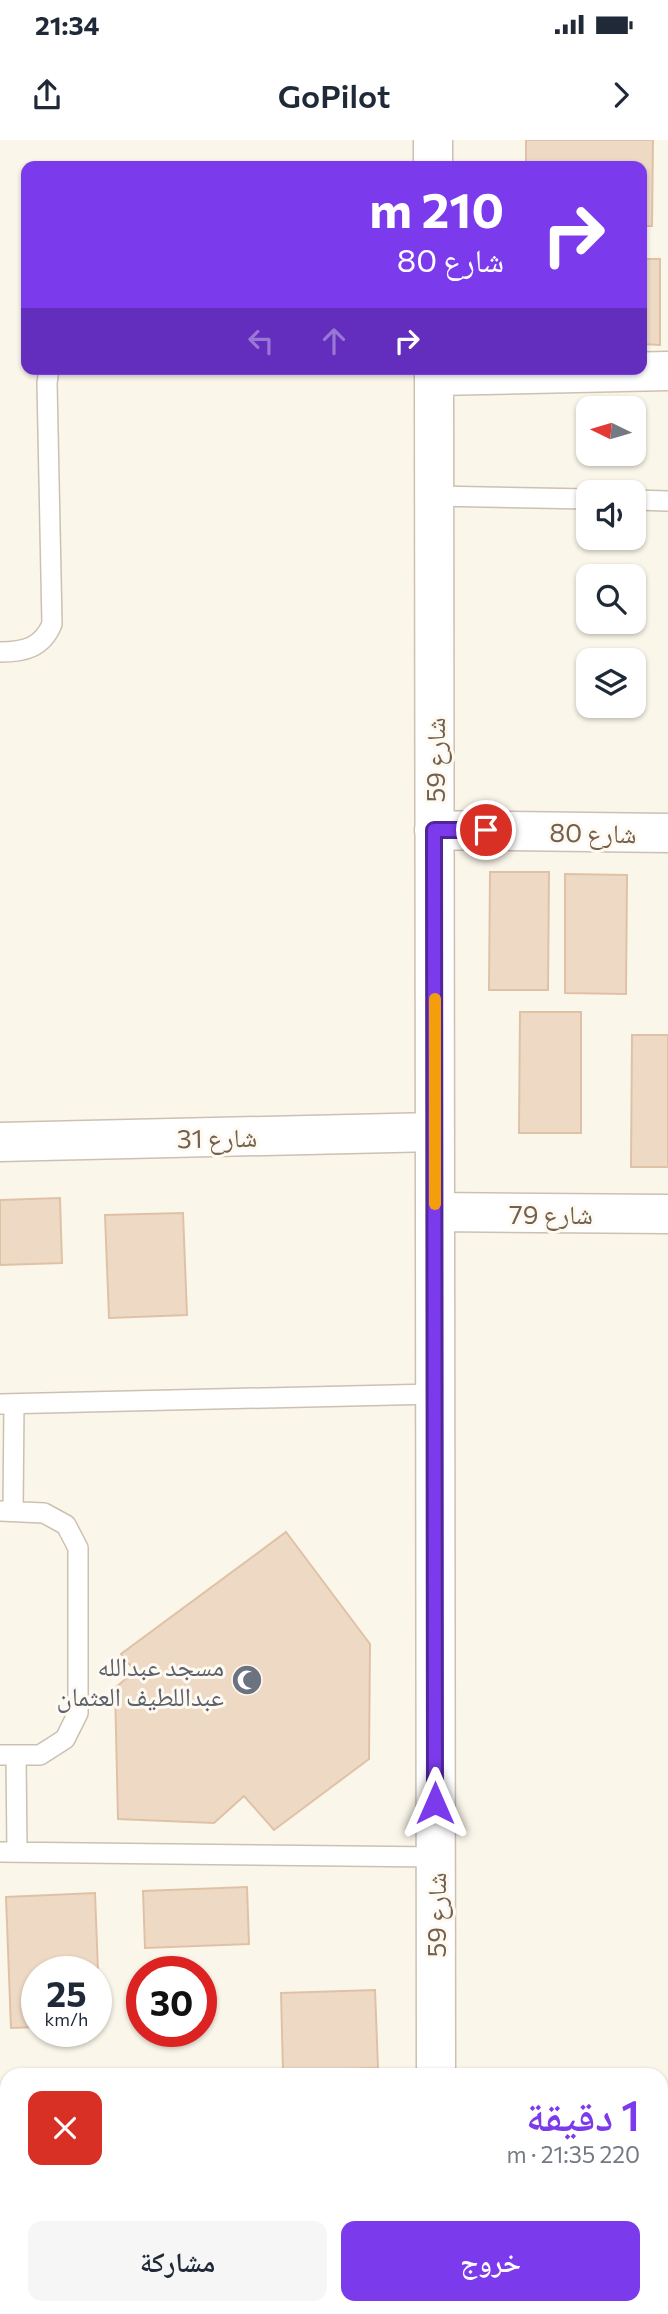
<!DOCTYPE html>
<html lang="ar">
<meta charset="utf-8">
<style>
:root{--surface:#fff;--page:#f6f6f7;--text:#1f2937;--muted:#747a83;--accent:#7c3aed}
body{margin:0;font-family:Commissioner,"Noto Naskh Arabic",sans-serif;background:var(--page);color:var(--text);direction:rtl;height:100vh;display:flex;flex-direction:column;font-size:26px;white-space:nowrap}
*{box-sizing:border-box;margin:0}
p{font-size:23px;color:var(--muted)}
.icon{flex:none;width:38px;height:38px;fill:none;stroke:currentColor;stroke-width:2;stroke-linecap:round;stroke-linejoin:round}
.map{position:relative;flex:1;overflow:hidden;direction:ltr}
.panel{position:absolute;left:0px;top:1928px;width:668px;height:247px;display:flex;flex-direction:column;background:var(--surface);border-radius:21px 21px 0 0;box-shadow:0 2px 5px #0004;direction:rtl}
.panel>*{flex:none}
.guide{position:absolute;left:21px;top:21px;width:626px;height:214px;border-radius:14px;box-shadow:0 2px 5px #0004;direction:rtl;background:#7c3aed;color:#fff;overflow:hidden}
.needle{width:46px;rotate:275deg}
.buttons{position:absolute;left:576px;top:256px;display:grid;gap:14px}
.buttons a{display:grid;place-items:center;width:70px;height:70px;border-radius:14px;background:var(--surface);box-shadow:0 2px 5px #0004;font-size:35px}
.speed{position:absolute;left:21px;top:1816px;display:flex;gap:14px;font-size:35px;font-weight:700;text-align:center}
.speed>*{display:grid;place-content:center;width:91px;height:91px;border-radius:50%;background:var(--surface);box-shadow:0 2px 5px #0004;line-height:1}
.speed small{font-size:18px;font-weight:400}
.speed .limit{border:10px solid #d22;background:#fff;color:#111}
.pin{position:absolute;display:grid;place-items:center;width:60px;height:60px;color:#fff;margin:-30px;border:4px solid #fff;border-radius:50%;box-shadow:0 2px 7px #0007}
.me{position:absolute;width:77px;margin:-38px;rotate:0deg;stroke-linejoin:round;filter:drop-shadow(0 0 5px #0008)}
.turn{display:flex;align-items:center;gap:24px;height:147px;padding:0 28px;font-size:32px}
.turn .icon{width:91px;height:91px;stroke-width:2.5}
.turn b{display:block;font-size:49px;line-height:60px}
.lanes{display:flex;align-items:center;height:66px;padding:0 28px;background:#0003;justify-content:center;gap:35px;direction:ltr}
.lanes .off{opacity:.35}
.round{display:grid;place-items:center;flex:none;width:74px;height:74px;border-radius:14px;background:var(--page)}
.head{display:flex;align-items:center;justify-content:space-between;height:119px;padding:0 28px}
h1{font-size:42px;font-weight:600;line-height:52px;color:var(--accent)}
.action{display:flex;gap:14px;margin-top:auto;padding:14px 28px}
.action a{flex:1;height:80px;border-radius:14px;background:var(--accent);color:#fff;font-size:28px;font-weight:600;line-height:80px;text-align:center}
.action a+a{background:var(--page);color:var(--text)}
.status{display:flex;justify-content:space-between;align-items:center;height:49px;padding:0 35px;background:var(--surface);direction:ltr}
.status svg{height:19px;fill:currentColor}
header{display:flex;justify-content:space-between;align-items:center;height:91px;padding:0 28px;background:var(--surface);font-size:32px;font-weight:600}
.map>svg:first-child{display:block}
.building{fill:#eedac4;stroke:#dfc2a6;stroke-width:2}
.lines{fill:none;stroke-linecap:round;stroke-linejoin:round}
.service-casing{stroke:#ccc0b1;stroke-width:22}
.minor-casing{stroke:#ccc0b1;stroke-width:41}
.tertiary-casing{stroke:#ccc0b1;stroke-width:41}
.service{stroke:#fff;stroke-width:19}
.minor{stroke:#fff;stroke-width:38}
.tertiary{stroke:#fff;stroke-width:38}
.route-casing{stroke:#51269a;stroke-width:18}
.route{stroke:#7c3aed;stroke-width:12}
.slow{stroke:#f59e0b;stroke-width:12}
.labels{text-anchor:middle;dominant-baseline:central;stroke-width:6;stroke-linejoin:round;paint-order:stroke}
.street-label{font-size:26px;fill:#74604f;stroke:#fefaf1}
.worship-label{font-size:26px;fill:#5b616d;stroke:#fefaf1;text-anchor:end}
</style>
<div class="status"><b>21:34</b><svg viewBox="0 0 49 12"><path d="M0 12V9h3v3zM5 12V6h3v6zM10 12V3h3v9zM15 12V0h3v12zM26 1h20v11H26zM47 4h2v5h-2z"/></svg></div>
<header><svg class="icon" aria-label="forward" viewBox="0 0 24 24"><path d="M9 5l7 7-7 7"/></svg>GoPilot<svg class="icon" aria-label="share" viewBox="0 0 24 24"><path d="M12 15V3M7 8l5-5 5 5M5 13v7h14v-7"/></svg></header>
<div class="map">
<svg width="668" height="2174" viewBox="0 0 668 2174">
<rect width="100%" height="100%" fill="#fbf6ea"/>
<path class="building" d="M526 0H653L652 86H642V26H526Z
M642 119H660V205L642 204Z
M490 732H549L548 850H489Z
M565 734 627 735 626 854 565 853Z
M520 872H581V993H519Z
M632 895H668V1027H631Z
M60 1058 62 1123 0 1125V1060Z
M183 1073 187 1175 109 1178 105 1075Z
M286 1392 370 1504 369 1619 274 1690 244 1656 214 1683 118 1679 115 1548 135 1531 121 1514Z
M247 1747 249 1804 145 1808 143 1751Z
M95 1753 100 1884H96V1832H37V1887L11 1888 6 1757Z
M375 1850 378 1928 283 1931 281 1853Z
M7 2109V2168H10V2174H0V2110Z
M79 2168H152V2174H79Z
M168 2168H255V2174H168Z
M288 2168H359V2174H288Z
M393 2168H486V2174H393Z
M534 2168H620V2174H533Z"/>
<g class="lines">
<g class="service-casing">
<path id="service" d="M434 356 588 359
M634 360 668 361
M0 512C24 512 42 508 52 484L47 243 49 229
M0 1264 435 1254
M0 1371 44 1373 66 1385 78 1408V1573L65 1599 40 1615H0
M13 1371 14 1264
M16 1615 17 1712
M0 1712 435 1717"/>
</g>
<g class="minor-casing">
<path id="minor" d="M433 0V26
M434 229 436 1936
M434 236 668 231
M434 690 668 693
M0 1002 435 992
M435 1072 668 1074
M33 2168V2174
M638 2168V2174"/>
</g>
<g class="tertiary-casing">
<path id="tertiary" d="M662 1992H668
M0 1996H7"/>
</g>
<use href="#service" class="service"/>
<use href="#minor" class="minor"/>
<use href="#tertiary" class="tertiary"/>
</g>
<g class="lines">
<g class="route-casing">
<path id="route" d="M435 1663 434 690H486"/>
</g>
<use href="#route" class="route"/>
<path class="slow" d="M435 859V1064"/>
</g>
<defs>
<g id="mosque-disc" transform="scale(1.575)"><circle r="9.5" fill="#6b7280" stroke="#fefaf1"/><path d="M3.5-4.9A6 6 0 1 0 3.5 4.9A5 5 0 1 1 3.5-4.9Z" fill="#fff"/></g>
</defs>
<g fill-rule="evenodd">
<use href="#mosque-disc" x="247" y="1540"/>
</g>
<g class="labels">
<g class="street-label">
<text transform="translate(434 620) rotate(-90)">شارع 59</text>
<text transform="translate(593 692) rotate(1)">شارع 80</text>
<text transform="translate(217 997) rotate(-1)">شارع 31</text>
<text x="551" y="1073">شارع 79</text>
<text transform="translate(435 1775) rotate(-90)">شارع 59</text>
</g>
<g class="worship-label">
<text x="224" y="1525">مسجد عبدالله<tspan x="224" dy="30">عبداللطيف العثمان</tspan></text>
</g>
</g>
</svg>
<div class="buttons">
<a><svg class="needle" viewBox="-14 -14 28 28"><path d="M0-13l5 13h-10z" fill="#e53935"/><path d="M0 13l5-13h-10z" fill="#747a83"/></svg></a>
<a><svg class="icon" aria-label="sound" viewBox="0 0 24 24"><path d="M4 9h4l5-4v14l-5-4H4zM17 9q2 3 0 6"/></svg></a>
<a><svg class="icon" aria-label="search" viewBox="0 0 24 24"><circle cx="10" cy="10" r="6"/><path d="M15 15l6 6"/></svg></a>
<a><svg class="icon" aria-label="layers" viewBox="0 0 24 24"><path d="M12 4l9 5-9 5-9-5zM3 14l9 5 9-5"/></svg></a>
</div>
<div class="speed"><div>25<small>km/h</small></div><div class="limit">30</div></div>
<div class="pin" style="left:486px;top:690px;background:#d93025"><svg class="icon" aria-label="arrive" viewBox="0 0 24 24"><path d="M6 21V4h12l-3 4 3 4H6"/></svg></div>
<svg class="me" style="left:435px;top:1663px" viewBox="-20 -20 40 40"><path d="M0-17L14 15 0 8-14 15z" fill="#7c3aed" stroke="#fff" stroke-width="4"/></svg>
<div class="guide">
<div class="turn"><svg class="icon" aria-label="right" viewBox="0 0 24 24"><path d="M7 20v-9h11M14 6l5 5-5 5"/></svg><div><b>210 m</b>شارع 80</div></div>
<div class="lanes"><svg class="icon off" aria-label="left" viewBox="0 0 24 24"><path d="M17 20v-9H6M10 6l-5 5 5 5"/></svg><svg class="icon off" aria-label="ahead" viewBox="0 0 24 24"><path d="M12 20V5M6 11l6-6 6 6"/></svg><svg class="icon" aria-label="right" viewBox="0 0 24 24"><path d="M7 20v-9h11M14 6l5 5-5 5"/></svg></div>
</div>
<section class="panel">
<div class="head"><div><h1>1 دقيقة</h1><p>220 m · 21:35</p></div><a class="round" style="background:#d93025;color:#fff"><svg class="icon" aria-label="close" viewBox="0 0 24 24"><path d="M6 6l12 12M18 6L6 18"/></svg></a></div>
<div class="action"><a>خروج</a><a>مشاركة</a></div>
</section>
</div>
